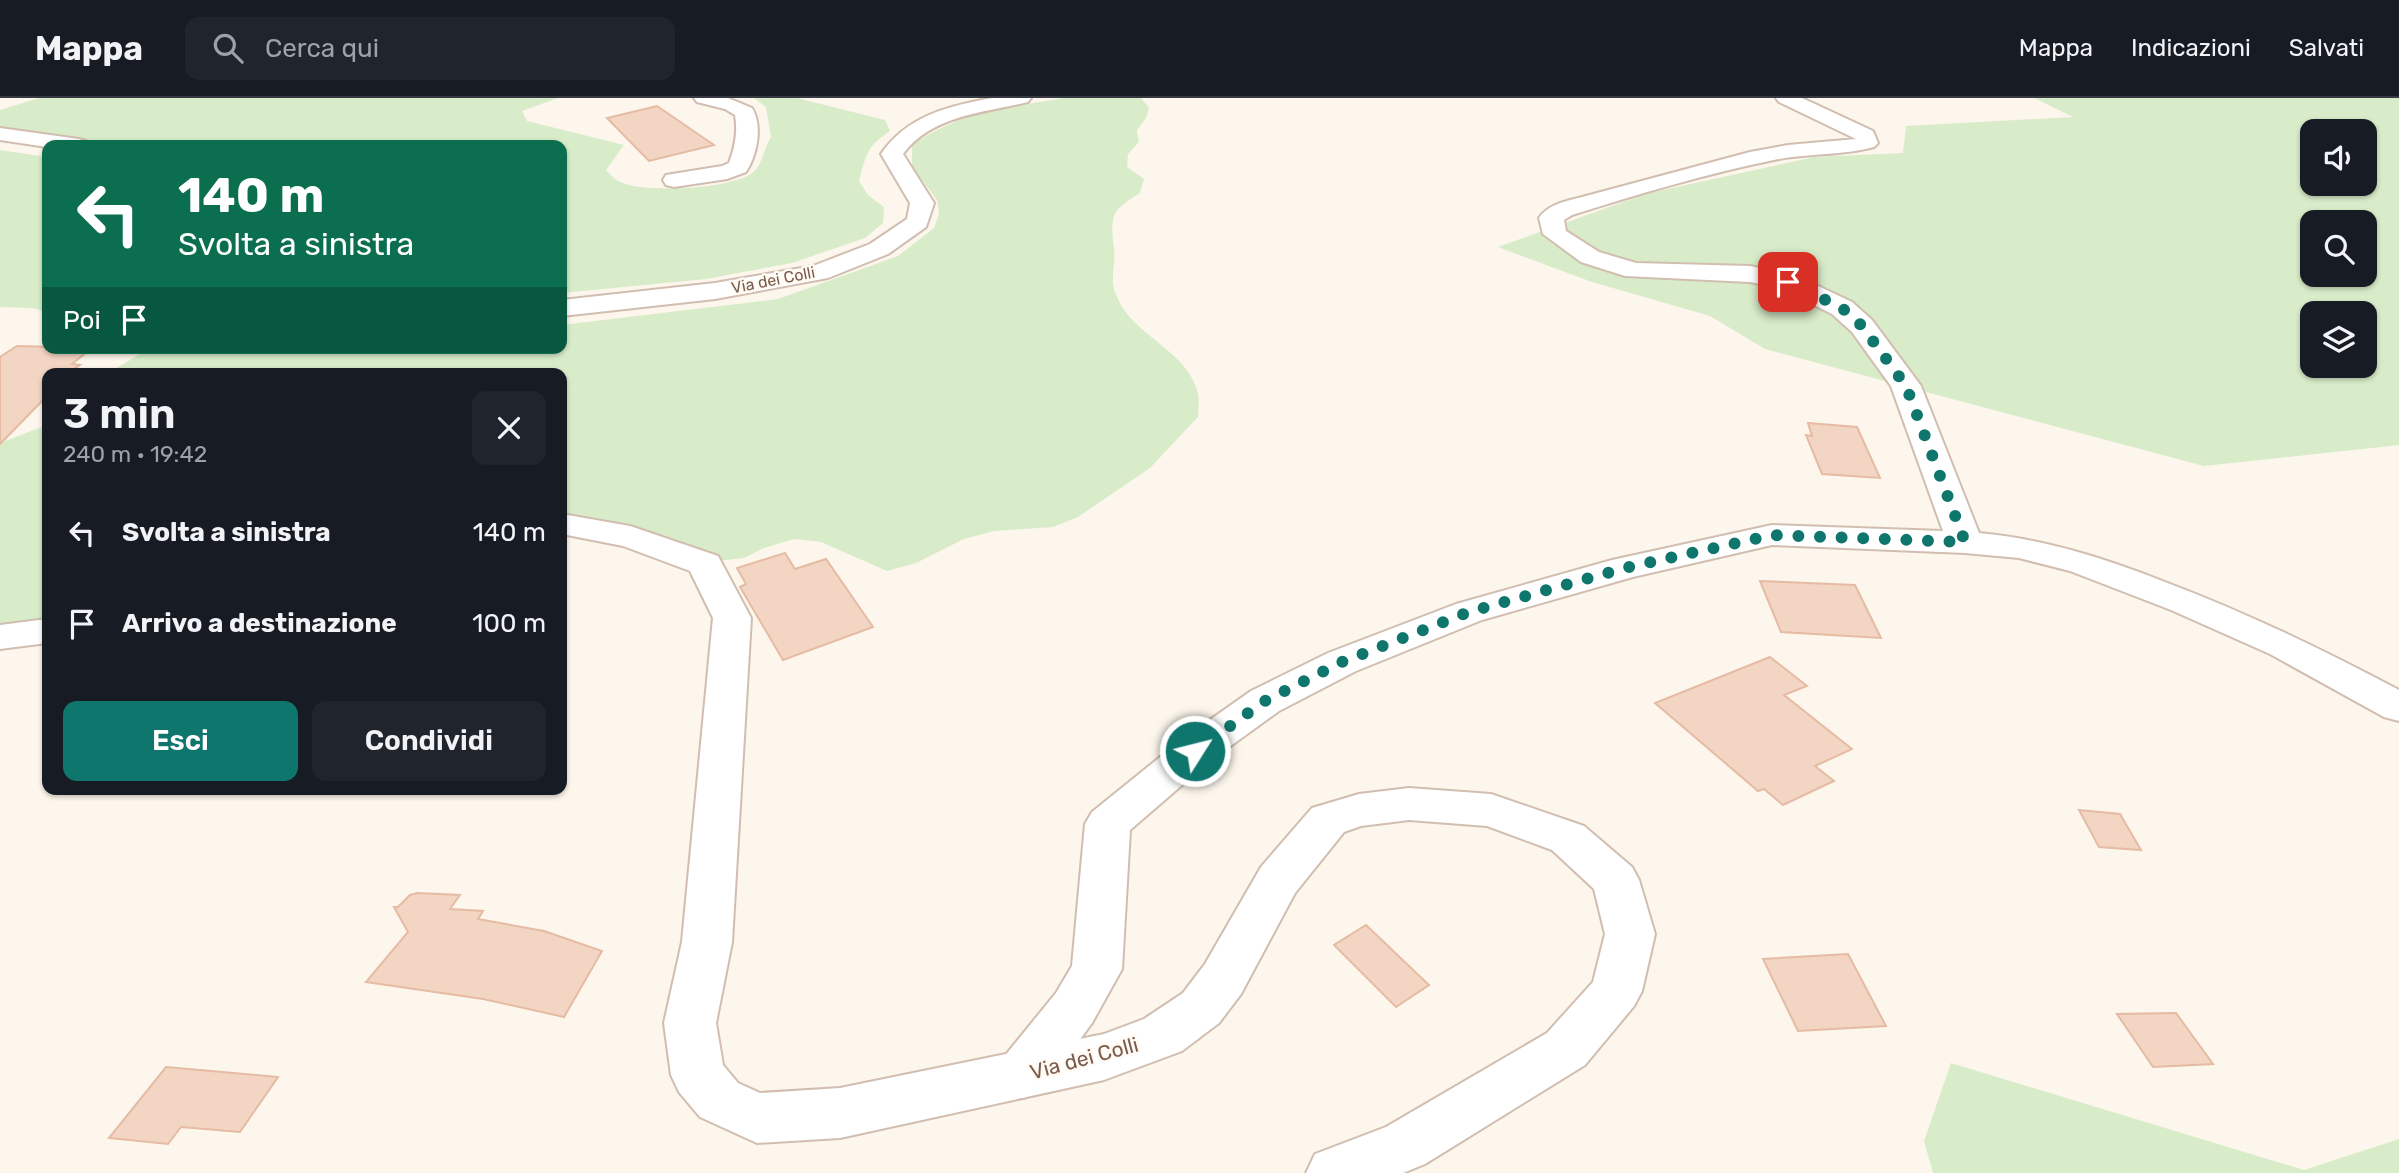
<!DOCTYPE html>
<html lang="it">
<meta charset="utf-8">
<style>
:root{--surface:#171b24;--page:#20242c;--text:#f1f3f6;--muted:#9ea1a6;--line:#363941;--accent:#0f766e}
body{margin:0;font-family:Rubik,sans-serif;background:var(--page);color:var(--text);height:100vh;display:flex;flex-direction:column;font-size:26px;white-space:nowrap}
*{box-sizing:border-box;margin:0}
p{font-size:23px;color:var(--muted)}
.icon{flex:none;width:38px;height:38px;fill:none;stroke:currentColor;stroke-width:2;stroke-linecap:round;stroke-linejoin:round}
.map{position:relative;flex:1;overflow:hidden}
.side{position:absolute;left:42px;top:270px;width:525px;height:427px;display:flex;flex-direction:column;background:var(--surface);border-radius:14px;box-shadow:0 2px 5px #0004}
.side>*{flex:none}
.banner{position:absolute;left:42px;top:42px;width:525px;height:214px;border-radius:14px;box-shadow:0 2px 5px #0004;background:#0b6e4f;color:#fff;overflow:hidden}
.tools{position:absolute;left:2300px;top:21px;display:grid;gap:14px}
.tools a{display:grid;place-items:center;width:77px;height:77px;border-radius:14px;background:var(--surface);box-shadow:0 2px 5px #0004;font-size:35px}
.pin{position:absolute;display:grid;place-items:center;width:60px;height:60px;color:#fff;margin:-30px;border-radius:14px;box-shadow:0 4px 10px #0006}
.me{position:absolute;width:77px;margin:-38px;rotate:54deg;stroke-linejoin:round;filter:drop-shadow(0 0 5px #0008)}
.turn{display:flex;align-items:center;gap:24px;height:147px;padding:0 21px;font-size:32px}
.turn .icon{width:91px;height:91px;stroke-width:2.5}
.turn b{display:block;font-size:49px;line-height:60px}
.then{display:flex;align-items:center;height:66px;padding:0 21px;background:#0003;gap:14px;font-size:26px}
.round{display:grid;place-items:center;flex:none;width:74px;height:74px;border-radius:14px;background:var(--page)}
.summary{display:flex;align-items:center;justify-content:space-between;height:119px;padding:0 21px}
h1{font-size:42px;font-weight:600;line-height:52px}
.cta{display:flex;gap:14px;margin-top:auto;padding:14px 21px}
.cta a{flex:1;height:80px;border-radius:14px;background:var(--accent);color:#fff;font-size:28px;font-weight:600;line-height:80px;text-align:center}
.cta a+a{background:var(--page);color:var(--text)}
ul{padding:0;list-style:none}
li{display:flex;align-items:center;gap:21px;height:91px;padding:0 21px}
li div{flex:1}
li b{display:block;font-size:26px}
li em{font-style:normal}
header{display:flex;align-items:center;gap:42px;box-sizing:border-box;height:98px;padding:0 35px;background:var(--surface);border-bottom:2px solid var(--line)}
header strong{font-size:33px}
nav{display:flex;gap:38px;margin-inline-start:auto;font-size:24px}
.search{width:490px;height:63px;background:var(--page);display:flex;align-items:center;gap:18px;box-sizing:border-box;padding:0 24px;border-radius:14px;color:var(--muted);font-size:26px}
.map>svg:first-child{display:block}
.green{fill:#d8ecc9;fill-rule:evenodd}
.building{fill:#f3d5c3;stroke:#e6bba3;stroke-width:2}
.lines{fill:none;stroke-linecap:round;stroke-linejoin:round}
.minor-casing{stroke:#d1beb0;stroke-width:4}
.tertiary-casing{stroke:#d1beb0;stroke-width:4}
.minor{fill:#fff;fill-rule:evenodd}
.tertiary{fill:#fff;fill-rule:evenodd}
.route{stroke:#0f766e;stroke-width:12;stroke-dasharray:0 21.6}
.labels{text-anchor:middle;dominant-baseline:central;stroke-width:5;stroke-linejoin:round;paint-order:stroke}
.far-street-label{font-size:16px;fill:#7a5c4d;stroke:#fffaf3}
.near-street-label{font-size:21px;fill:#7a5c4d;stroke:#fffaf3}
</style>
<header>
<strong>Mappa</strong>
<div class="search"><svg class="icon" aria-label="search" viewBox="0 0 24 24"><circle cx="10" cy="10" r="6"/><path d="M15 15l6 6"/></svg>Cerca qui</div>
<nav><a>Mappa</a><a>Indicazioni</a><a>Salvati</a></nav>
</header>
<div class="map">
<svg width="2399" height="1075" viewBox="0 0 2399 1075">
<rect width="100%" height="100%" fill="#fdf6ec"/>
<path class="green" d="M39 0H558L522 13 527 23 624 47 606 72C609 75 614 81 618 83 642 96 728 91 751 76 763 68 763 51 771 39L766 9 754 0H797L885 22 890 33C867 48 866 57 859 83L868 97 884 109 883 125 865 140 792 165 706 181 562 195V47H126L0 31V12Z
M1064 0H1141L1149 10 1146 20 1137 32 1139 44 1128 56 1127 69 1144 81 1140 95C1111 113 1110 117 1114 151 1116 164 1110 181 1115 194 1129 237 1184 249 1197 292 1200 300 1198 310 1198 319L1150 370 1078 419 1053 429 994 433 964 441 916 465 887 473 821 444 794 441 764 450 744 460 689 466 642 448 562 428V275H108L150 250H562V227L778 201 898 158 934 130 939 115 937 102 912 69V47C962 13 1006 10 1064 0Z
M2034 0H2399V347L2204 368 1765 251 1710 218 1592 184 1498 149 1645 96 1814 59 1903 55 1906 28 2073 19ZM2312 33H2364V86H2312ZM2312 124H2364V177H2312ZM2312 215H2364V268H2312Z
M0 52 47 59V214L32 210 0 209Z
M47 327V523L0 530V345Z
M1951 965 2304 1072 2399 1041V1075H1933L1924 1043Z"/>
<path class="building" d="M657 8 714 47 649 63 607 20Z
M17 248 92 250 72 266 80 267 68 275H47V298L0 346V259Z
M1808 325 1857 329 1880 380 1822 376 1806 337 1812 338Z
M785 455 795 471 826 461 873 529 783 562 740 489 746 486 737 470Z
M1760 483 1855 487 1881 540 1781 534Z
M1770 559 1807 588 1784 597 1852 651 1815 668 1834 683 1783 707 1764 691 1758 693 1655 605Z
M2079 712 2120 716 2141 752 2099 749Z
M417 795 460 797 450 811 483 813 478 821 544 833 602 853 564 919 483 901 366 884 408 834 394 809H398L410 797Z
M1366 827 1429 887 1396 909 1334 847Z
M1848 856 1886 928 1798 933 1763 861Z
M2176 915 2213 966 2153 969 2117 916Z
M166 969 278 979 240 1034 181 1029 168 1046 109 1040Z"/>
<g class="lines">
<g class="minor-casing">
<path id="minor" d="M694 0H728L752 10C763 28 757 57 746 74L727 81 674 89 666 87 663 82 666 77 722 68 729 65C735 49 738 34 735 17L725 11 697 4Z
M1776 0H1802L1873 33 1878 45 1874 49C1841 58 1807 55 1774 62 1705 76 1639 96 1572 117L1564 122 1566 133 1599 154 1636 165 1750 168 1797 178 1852 204 1872 222 1921 288 1979 435C2044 441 2104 460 2165 484 2247 515 2322 551 2399 592V623L2384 619 2270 556 2171 512 2070 473 2019 460 1965 455 1772 447 1633 479 1482 522 1356 573 1279 613 1210 663 1130 732 1122 871 1092 925 1042 993 1023 1000 1004 993 996 976 1004 959 1056 895 1072 868 1085 726 1092 714 1180 643 1251 593 1328 555 1456 506 1612 462 1772 427 1943 433 1891 288 1852 234 1832 216 1780 190 1750 184 1625 178 1581 164 1543 136 1539 120C1548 106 1567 103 1582 99L1750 54 1788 47 1856 41 1779 4Z"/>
</g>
<g class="tertiary-casing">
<path id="tertiary" d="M992 0H1031L1028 4C984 15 932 17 903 56L934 105 926 129 888 156 828 180 715 201 562 218V202L715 185 813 168 870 146 907 121 910 105 881 56C907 18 948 8 992 0Z
M0 30 79 41 86 43 90 47 47 49 0 42Z
M562 416 630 428 718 458 751 520 732 844 716 925 723 967 738 985 760 995 840 990 1104 936 1144 921 1183 895 1205 866 1261 769 1312 710 1359 696 1409 690 1491 696 1584 728 1632 769 1639 782 1655 836 1642 893 1634 908 1585 967 1425 1066 1403 1075H1306L1315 1056 1386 1029 1547 935 1593 884 1605 836 1594 791 1552 752 1487 728 1409 722 1361 728 1344 734 1295 795 1241 896 1219 925 1182 953 1104 982 840 1040 757 1045 700 1019 679 994 671 977 664 925 682 844 713 520 690 473 623 448 562 436Z
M47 521V545L0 551V527Z"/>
</g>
<use href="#minor" class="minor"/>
<use href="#tertiary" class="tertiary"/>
</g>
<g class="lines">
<path class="route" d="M1195 653 1265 603 1342 564 1469 514 1625 470 1772 437 1965 444 1906 288 1862 228 1842 210 1788 184"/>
</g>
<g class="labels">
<g class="far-street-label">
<text transform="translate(773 182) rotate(-11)">Via dei Colli</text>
</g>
<g class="near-street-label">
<text transform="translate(1084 960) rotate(-15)">Via dei Colli</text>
</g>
</g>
</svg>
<div class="tools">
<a><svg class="icon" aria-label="sound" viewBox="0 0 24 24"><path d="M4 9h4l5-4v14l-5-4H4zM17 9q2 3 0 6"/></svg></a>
<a><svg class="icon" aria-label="search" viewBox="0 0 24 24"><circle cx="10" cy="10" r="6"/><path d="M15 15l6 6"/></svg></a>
<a><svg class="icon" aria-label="layers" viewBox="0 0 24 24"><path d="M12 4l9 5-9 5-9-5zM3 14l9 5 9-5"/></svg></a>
</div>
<div class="pin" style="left:1788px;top:184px;background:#d93025"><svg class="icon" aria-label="arrive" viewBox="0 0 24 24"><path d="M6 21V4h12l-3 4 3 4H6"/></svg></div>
<svg class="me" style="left:1195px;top:653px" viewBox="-20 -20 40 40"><circle r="17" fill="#0f766e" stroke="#fff" stroke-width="3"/><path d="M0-11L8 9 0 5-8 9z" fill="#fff"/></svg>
<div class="banner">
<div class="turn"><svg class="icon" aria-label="left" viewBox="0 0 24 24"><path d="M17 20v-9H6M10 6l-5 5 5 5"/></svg><div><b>140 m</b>Svolta a sinistra</div></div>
<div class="then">Poi<svg class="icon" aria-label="arrive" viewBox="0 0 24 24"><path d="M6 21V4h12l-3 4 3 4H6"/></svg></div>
</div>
<section class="side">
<div class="summary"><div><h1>3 min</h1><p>240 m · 19:42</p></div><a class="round"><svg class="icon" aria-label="close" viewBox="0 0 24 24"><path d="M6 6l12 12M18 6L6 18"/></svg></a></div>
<ul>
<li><svg class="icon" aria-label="left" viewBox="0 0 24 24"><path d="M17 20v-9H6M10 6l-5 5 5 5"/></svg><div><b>Svolta a sinistra</b></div><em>140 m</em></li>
<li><svg class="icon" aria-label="arrive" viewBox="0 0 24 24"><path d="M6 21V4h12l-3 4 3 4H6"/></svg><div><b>Arrivo a destinazione</b></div><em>100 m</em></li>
</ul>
<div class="cta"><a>Esci</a><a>Condividi</a></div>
</section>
</div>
